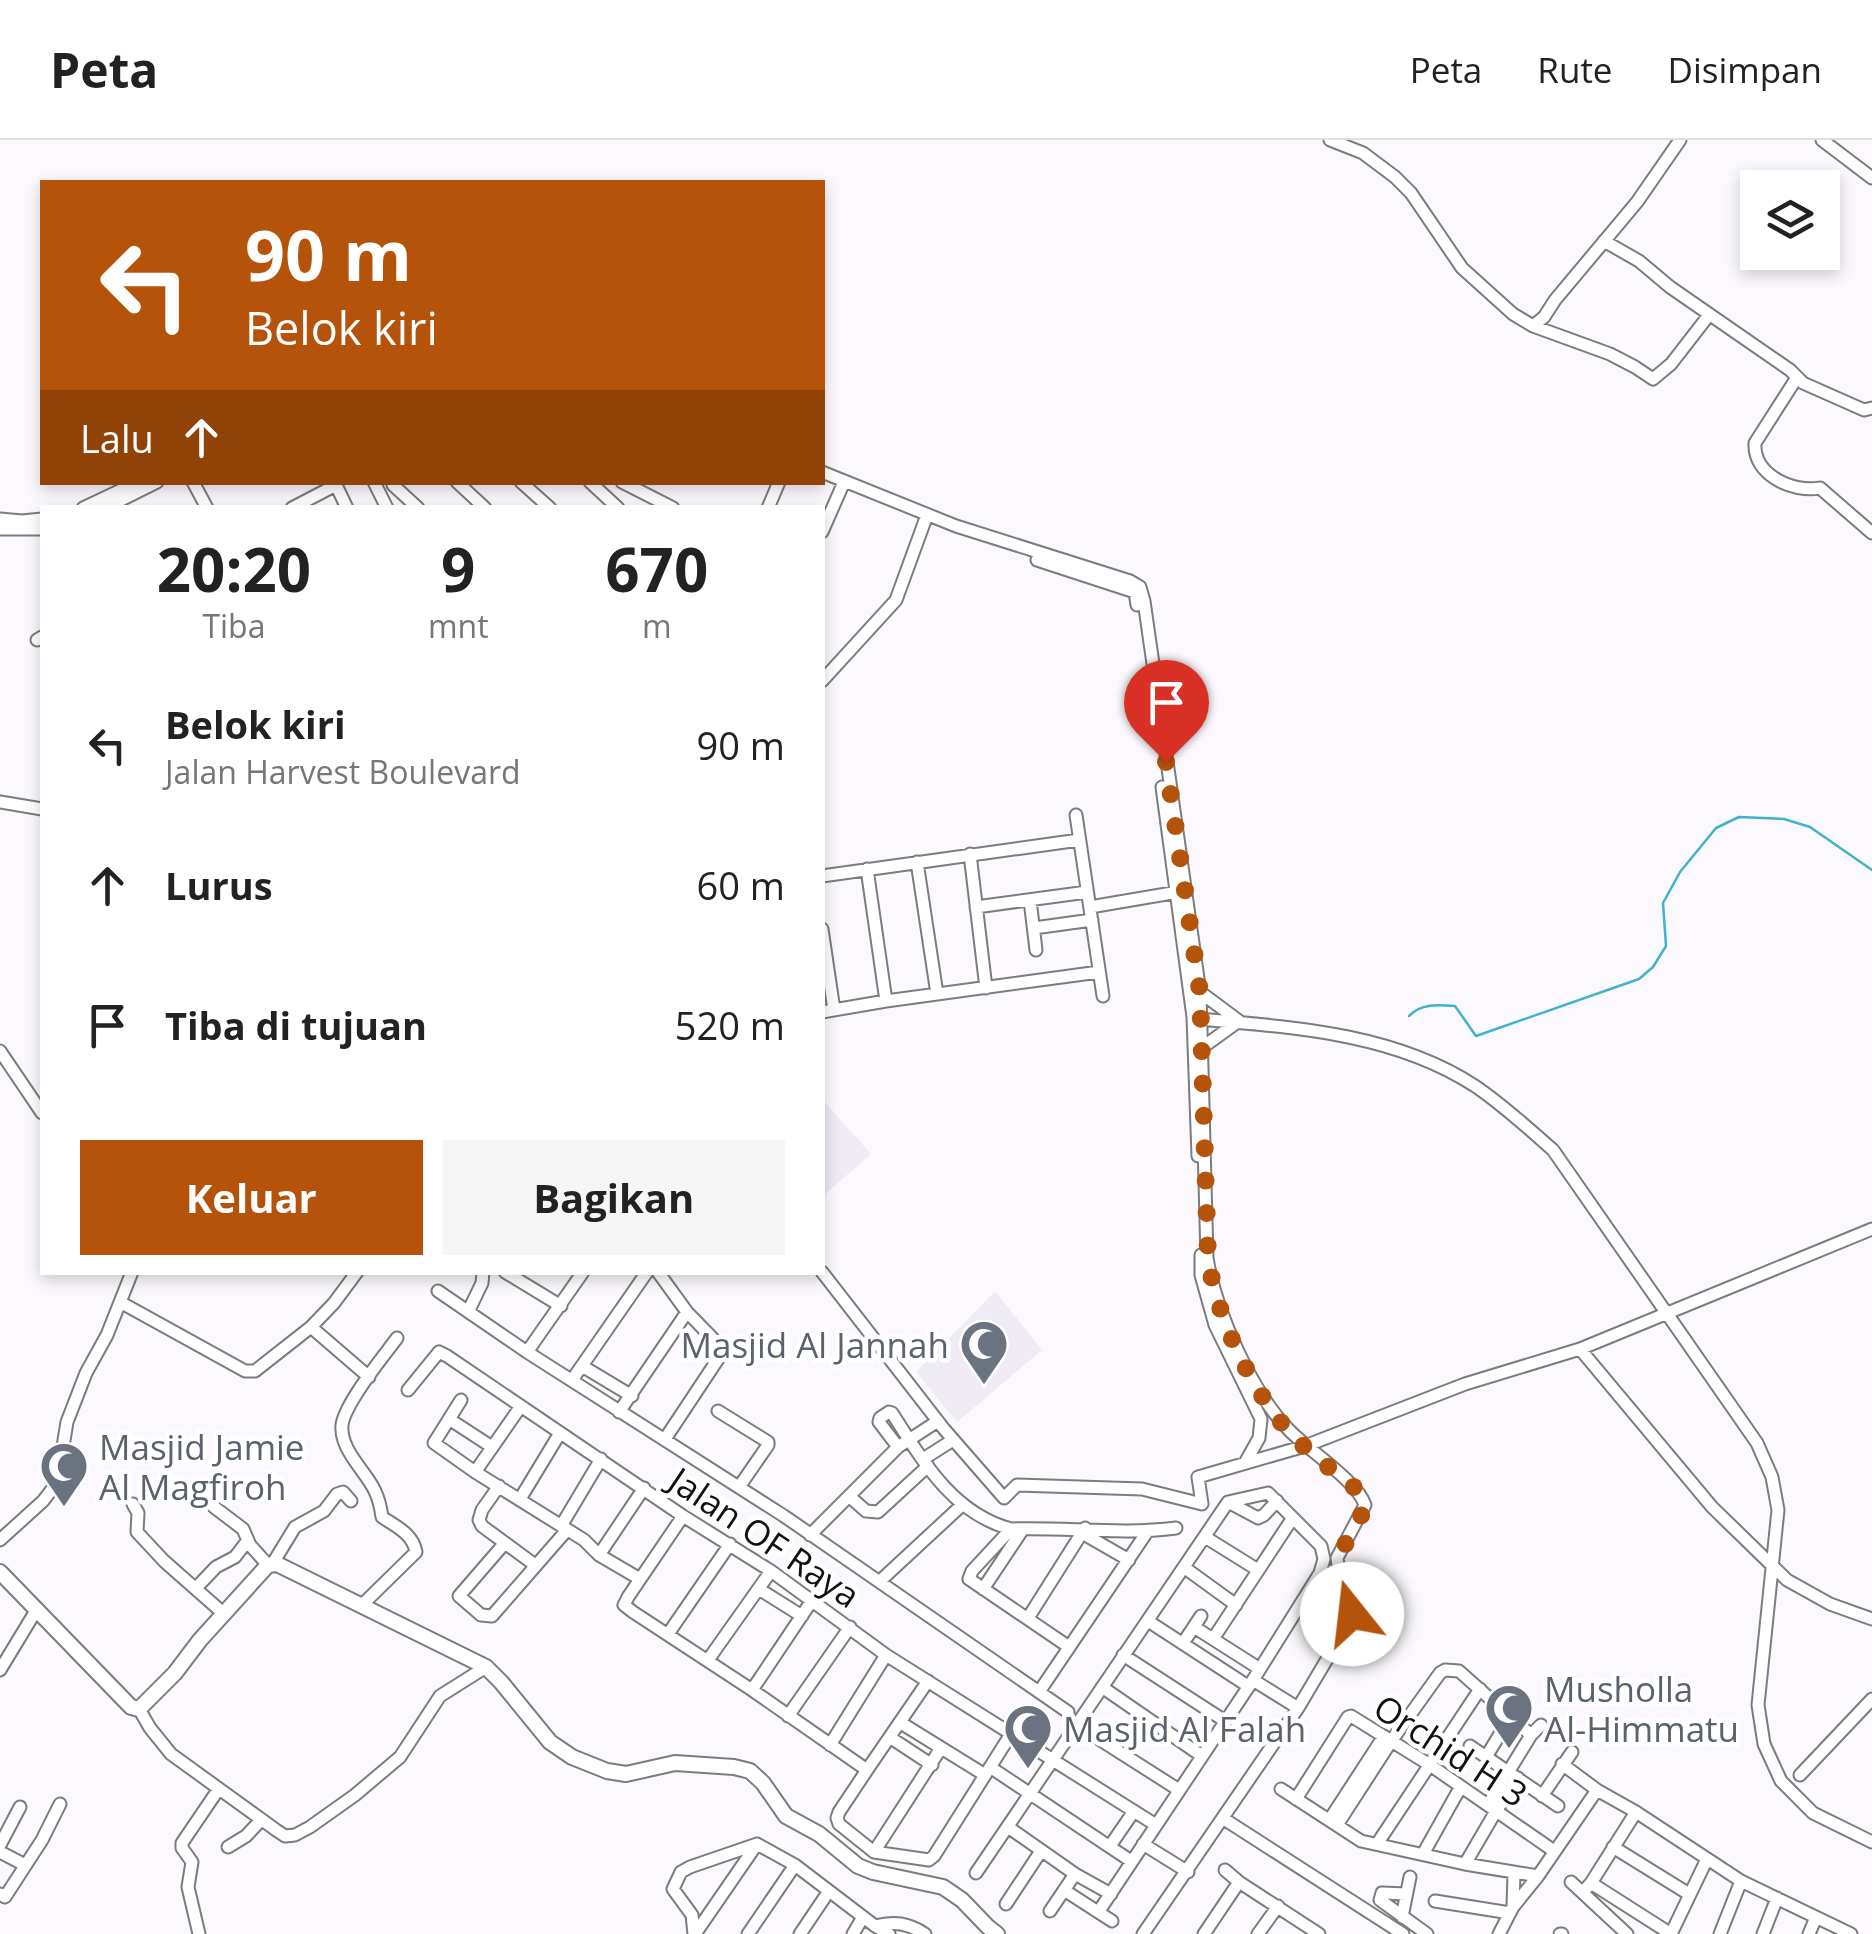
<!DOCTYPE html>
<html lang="id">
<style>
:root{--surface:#fff;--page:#f6f6f6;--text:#222;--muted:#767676;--line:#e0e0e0;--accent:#b45309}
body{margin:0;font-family:"Open Sans",sans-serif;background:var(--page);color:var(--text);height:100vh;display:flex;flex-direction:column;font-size:38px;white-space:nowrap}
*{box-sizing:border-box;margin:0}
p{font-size:32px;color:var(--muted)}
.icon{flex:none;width:55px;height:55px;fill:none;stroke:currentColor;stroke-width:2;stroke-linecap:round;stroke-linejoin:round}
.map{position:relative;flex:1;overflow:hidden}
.drawer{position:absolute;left:40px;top:365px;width:785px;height:770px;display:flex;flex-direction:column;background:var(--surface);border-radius:0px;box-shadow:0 5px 15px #0003}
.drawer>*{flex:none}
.banner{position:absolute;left:40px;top:40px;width:785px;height:305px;border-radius:0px;box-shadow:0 5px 15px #0003;background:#b45309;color:#fff;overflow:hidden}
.buttons{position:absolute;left:1740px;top:30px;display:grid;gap:20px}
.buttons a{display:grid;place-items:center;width:100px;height:100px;border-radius:0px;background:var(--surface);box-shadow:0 5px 15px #0003;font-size:50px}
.pin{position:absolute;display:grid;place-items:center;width:85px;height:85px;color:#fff;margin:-102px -42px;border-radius:50% 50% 50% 0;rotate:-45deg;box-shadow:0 0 10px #0007}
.pin .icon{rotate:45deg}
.me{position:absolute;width:110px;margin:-55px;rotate:344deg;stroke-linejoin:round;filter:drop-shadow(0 0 8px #0008)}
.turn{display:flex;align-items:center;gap:35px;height:210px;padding:0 40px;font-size:45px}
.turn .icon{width:130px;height:130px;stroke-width:2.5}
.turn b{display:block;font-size:70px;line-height:85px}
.then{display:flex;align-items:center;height:95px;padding:0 40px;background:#0003;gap:20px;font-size:38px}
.eta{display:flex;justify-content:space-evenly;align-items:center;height:170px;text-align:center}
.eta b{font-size:60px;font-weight:700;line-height:70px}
.primary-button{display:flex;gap:20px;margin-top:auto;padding:20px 40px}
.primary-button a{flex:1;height:115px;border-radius:0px;background:var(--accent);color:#fff;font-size:40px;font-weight:700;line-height:115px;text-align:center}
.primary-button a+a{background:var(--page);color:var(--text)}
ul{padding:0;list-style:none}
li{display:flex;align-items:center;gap:30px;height:140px;padding:0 40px}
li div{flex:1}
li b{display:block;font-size:38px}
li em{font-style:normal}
header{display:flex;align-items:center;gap:60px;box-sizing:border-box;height:140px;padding:0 50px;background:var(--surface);border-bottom:2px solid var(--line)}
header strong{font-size:48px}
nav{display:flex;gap:55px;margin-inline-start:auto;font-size:35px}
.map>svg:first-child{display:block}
.built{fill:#efebf4}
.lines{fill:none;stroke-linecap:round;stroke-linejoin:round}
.stream{stroke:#40b2c9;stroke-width:2.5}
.minor-casing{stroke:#7c7b7d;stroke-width:15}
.tertiary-casing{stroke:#7c7b7d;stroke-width:18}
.minor{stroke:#fff;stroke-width:11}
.tertiary{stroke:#fff;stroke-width:14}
.route{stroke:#b45309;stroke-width:18;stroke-dasharray:0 32.4}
.labels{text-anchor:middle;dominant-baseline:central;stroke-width:9;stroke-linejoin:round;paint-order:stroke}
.worship-label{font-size:35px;fill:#5b616d;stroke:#fff;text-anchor:start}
.street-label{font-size:35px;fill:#111112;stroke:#fff}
</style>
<header>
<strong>Peta</strong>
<nav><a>Peta</a><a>Rute</a><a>Disimpan</a></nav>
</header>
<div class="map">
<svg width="1872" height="1794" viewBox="0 0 1872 1794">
<rect width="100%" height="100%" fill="#fbf9fd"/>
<path class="built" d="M823 960 871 1014 823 1056Z
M995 1151 1042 1210 957 1282 916 1232Z"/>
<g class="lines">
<path class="stream" d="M1409 876C1421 863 1438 865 1455 866L1476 896 1639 839 1653 827 1666 806 1663 763 1680 732 1716 688 1739 677 1784 679 1810 687 1872 730"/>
<g class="minor-casing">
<path id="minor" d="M1330 0 1363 13 1395 37 1411 53 1462 128 1513 174 1533 186 1610 214 1635 227 1653 239 1671 224 1709 175
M1822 0 1872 38
M1604 101 1639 121 1670 147 1790 230 1803 243 1864 270 1872 268
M1533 186 1544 177 1555 160 1637 62 1680 0
M1796 239 1755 303C1753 335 1793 353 1820 348L1872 393
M822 332 956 386 1130 441 1140 447 1144 461 1200 852 1207 1118C1216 1172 1251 1251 1289 1290 1308 1310 1358 1342 1365 1365L1337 1418 1338 1425 1354 1464 1352 1475 1342 1494 1298 1568 1143 1794
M193 342 207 368
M374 342 387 368
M396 342 393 345 418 368
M457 342 485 368
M521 342 550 368
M590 342 618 368
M622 342 673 368
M83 368 138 342
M105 368 157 342
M292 368 336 345 347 368
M768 368 779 342
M0 379 22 381 42 379
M0 389H42
M822 392 844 342
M1037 420 1135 452 1137 465
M37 500 42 497
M822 541 896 460 927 375
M1162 647 1193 877 1198 1016
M0 662 42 669
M1076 675 1103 856
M970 714 986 848
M917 722 937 854
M867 729 886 861
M822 736 1079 700
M1030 760 1036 810
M976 767 1087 752
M1090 767 1184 751
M1034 788 1092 780
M822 789 834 870
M1200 852 1239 881 1203 907
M822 872 886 861 1099 832
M1198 879C1292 887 1394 893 1475 946 1503 965 1528 988 1553 1010L1757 1303 1772 1337 1778 1370 1758 1565 1764 1604 1781 1641 1813 1673 1872 1702
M0 911 42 973
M1201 1115V1135L1215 1185 1261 1279 1259 1298 1245 1323
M505 1132 561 1166
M658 1132 687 1172 724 1210 665 1299
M822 1132 944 1289 1004 1358 1017 1345 1142 1349 1202 1364 1198 1337 1305 1306 1465 1244 1580 1209 1872 1089
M438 1151 527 1212 784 1376 1068 1572
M120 1162 245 1231H255L311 1187 334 1163 357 1132
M469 1170 482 1143 483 1132
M311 1187 369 1237
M1580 1209 1712 1367 1787 1440 1830 1464 1872 1479
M527 1212 583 1132
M582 1226 632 1256
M572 1240 647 1132
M408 1250 439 1212 447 1216 683 1376 771 1431 886 1515 1156 1685
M461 1260 434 1303 475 1332 584 1400 599 1415 640 1439
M718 1271 768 1302V1305L739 1347
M619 1272 687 1172
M449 1279 492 1307
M898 1307 879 1282 880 1278 889 1272 892 1273C923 1321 952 1373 1011 1389 1066 1387 1122 1395 1176 1388
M923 1319 953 1300
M475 1332 521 1266
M499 1346 482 1370 479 1380 482 1386 535 1425
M850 1357 866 1371 878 1372 928 1326
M520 1359 560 1293
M1228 1362 1258 1378 1264 1375 1277 1361
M133 1364 138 1373 137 1392 164 1421 223 1473
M214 1367 243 1389 250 1405 268 1425
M683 1376 628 1457 624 1465 633 1472 752 1550 867 1630 928 1541
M561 1386 601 1319
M1011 1389 972 1431 969 1439 1069 1507
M1082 1393 1129 1420
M810 1395 898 1307 938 1281
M1205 1397 1258 1430
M0 1400 43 1361 53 1348 58 1337 67 1282 86 1233 107 1195 132 1132
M504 1404 459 1456 481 1475 492 1476 567 1390
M599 1415 644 1348
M273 1423 295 1387 324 1371 337 1354 343 1352 351 1361
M1185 1428 1236 1465
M880 1441 962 1365
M196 1448 216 1427 235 1417 248 1400
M759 1449 802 1476
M983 1449 1023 1389
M361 1466 416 1412C413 1394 397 1387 382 1377 378 1346 367 1340 351 1315 346 1307 341 1295 342 1285 345 1263 383 1217 397 1198
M1028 1478 1085 1388
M1148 1481 1248 1546
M1194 1487 1260 1529
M668 1494 730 1404
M1213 1499 1292 1379
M1183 1503 1201 1476
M1123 1515 1225 1581
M708 1520 771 1431
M0 1530 37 1469
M1253 1540 1298 1568
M1102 1547 1202 1616
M752 1550 813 1459
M1039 1552 1147 1392
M139 1569 150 1588 171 1614 276 1690 285 1696 295 1695 310 1687 355 1655 400 1617 440 1556 486 1527
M788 1576 850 1487
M901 1583 985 1635
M1077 1585 1179 1650
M891 1598 932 1625
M830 1605 886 1515
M1470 1606 1558 1666
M1486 1617 1511 1576
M1562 1624 1597 1650 1636 1672 1741 1741 1851 1794
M990 1627 1131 1721
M867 1630 839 1672 837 1678 839 1684 874 1712 929 1720 934 1716 1011 1594
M1800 1635 1872 1559
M1281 1649 1361 1701 1465 1724 1538 1736
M1542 1656 1572 1612
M1296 1659 1348 1577 1351 1576 1430 1625 1554 1711
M1488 1665 1531 1595 1541 1585
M1224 1679 1403 1794
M1330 1679 1384 1596
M1337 1685 1392 1600 1440 1533 1445 1530 1459 1531 1531 1595
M1008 1687 1075 1734 1111 1754
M1143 1704 1188 1732
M1377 1704 1480 1549
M0 1705 20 1667
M1110 1706 1134 1671
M228 1707 246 1696 261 1680
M1613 1707 1689 1754
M0 1712 25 1725
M874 1712 941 1608
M1423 1714 1460 1648
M1465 1724 1496 1671 1518 1638
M1225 1730 1239 1742 1319 1794
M976 1733 1228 1362 1268 1353 1321 1406 1324 1419 1320 1433 1253 1540 1099 1771
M1571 1742 1627 1794
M1591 1743 1671 1794
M1064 1750 1112 1781
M1583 1752 1591 1743 1636 1672
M0 1754 5 1757 42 1700 60 1664
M1406 1754 1382 1753 1380 1760 1427 1794
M1435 1761 1510 1773
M1006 1764 1041 1711
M1513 1767 1514 1732
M1050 1771 1075 1734
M1402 1777 1410 1737
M875 1786C894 1781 908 1783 925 1794
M199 1794 188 1747 192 1722 182 1708V1703L218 1650
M694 1794 692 1775 673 1749 681 1732 690 1727 757 1704 795 1725 875 1786 889 1794
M695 1794 757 1704
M748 1794 795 1725
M800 1794 829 1751
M853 1794 863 1777
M1204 1794 1239 1742
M1258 1794 1278 1766
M1499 1794 1513 1767 1538 1736 1597 1650
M1560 1794H1562
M1671 1794 1707 1719
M1720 1794 1741 1741
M1763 1794 1777 1758
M1809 1794 1816 1777"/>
</g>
<g class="tertiary-casing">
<path id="tertiary" d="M0 1432 131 1567 139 1569 175 1533 200 1500 268 1425 277 1424 486 1527 501 1542 550 1602 572 1617 607 1631 626 1634 675 1623 734 1627 750 1631 763 1643 786 1676 819 1694 858 1726 873 1732 943 1747 962 1760 988 1787 997 1794"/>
</g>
<use href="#minor" class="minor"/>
<use href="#tertiary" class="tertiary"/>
</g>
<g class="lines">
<path class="route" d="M1166 622 1200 852 1208 1118C1216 1173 1245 1236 1279 1280 1301 1308 1333 1330 1360 1352 1372 1375 1346 1397 1338 1418V1424L1354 1464 1352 1474"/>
</g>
<defs>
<g id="mosque-pin" transform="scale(2.5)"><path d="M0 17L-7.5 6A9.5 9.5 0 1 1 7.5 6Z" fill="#6b7280" stroke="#fff"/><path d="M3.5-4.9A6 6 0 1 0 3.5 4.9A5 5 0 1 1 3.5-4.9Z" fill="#fff"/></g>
</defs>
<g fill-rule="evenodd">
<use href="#mosque-pin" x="984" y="1204"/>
<use href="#mosque-pin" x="64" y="1326"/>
<use href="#mosque-pin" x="1509" y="1568"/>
<use href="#mosque-pin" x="1028" y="1588"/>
</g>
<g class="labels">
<g class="worship-label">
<text x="949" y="1204" text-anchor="end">Masjid Al Jannah</text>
<text x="99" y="1306">Masjid Jamie<tspan x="99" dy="40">Al Magfiroh</tspan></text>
<text x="1544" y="1548">Musholla<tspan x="1544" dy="40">Al-Himmatu</tspan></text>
<text x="1063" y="1588">Masjid Al Falah</text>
</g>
<g class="street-label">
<text transform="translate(765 1397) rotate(34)">Jalan OF Raya</text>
<text transform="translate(1451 1610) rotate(33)">Orchid H 3</text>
</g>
</g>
</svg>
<div class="buttons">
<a><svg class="icon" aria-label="layers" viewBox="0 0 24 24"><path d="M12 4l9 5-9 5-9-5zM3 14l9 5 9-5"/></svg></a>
</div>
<div class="pin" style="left:1166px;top:622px;background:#d93025"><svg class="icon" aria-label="arrive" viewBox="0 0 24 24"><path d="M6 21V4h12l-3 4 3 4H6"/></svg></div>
<svg class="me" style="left:1352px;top:1474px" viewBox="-20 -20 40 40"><circle r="19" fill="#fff"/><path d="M0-13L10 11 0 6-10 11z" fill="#b45309"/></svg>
<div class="banner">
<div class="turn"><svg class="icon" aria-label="left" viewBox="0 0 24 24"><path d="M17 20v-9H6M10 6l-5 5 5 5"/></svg><div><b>90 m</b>Belok kiri</div></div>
<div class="then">Lalu<svg class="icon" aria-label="ahead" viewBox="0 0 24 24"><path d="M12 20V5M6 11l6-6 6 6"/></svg></div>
</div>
<section class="drawer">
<div class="eta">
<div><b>20:20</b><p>Tiba</p></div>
<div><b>9</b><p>mnt</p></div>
<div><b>670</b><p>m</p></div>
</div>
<ul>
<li><svg class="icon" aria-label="left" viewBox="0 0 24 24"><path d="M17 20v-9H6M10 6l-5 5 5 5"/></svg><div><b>Belok kiri</b><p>Jalan Harvest Boulevard</p></div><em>90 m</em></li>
<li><svg class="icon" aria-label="ahead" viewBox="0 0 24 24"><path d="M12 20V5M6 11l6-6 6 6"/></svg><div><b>Lurus</b></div><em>60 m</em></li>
<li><svg class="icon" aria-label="arrive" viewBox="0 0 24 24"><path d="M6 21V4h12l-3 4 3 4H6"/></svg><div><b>Tiba di tujuan</b></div><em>520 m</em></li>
</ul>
<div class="primary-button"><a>Keluar</a><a>Bagikan</a></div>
</section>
</div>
